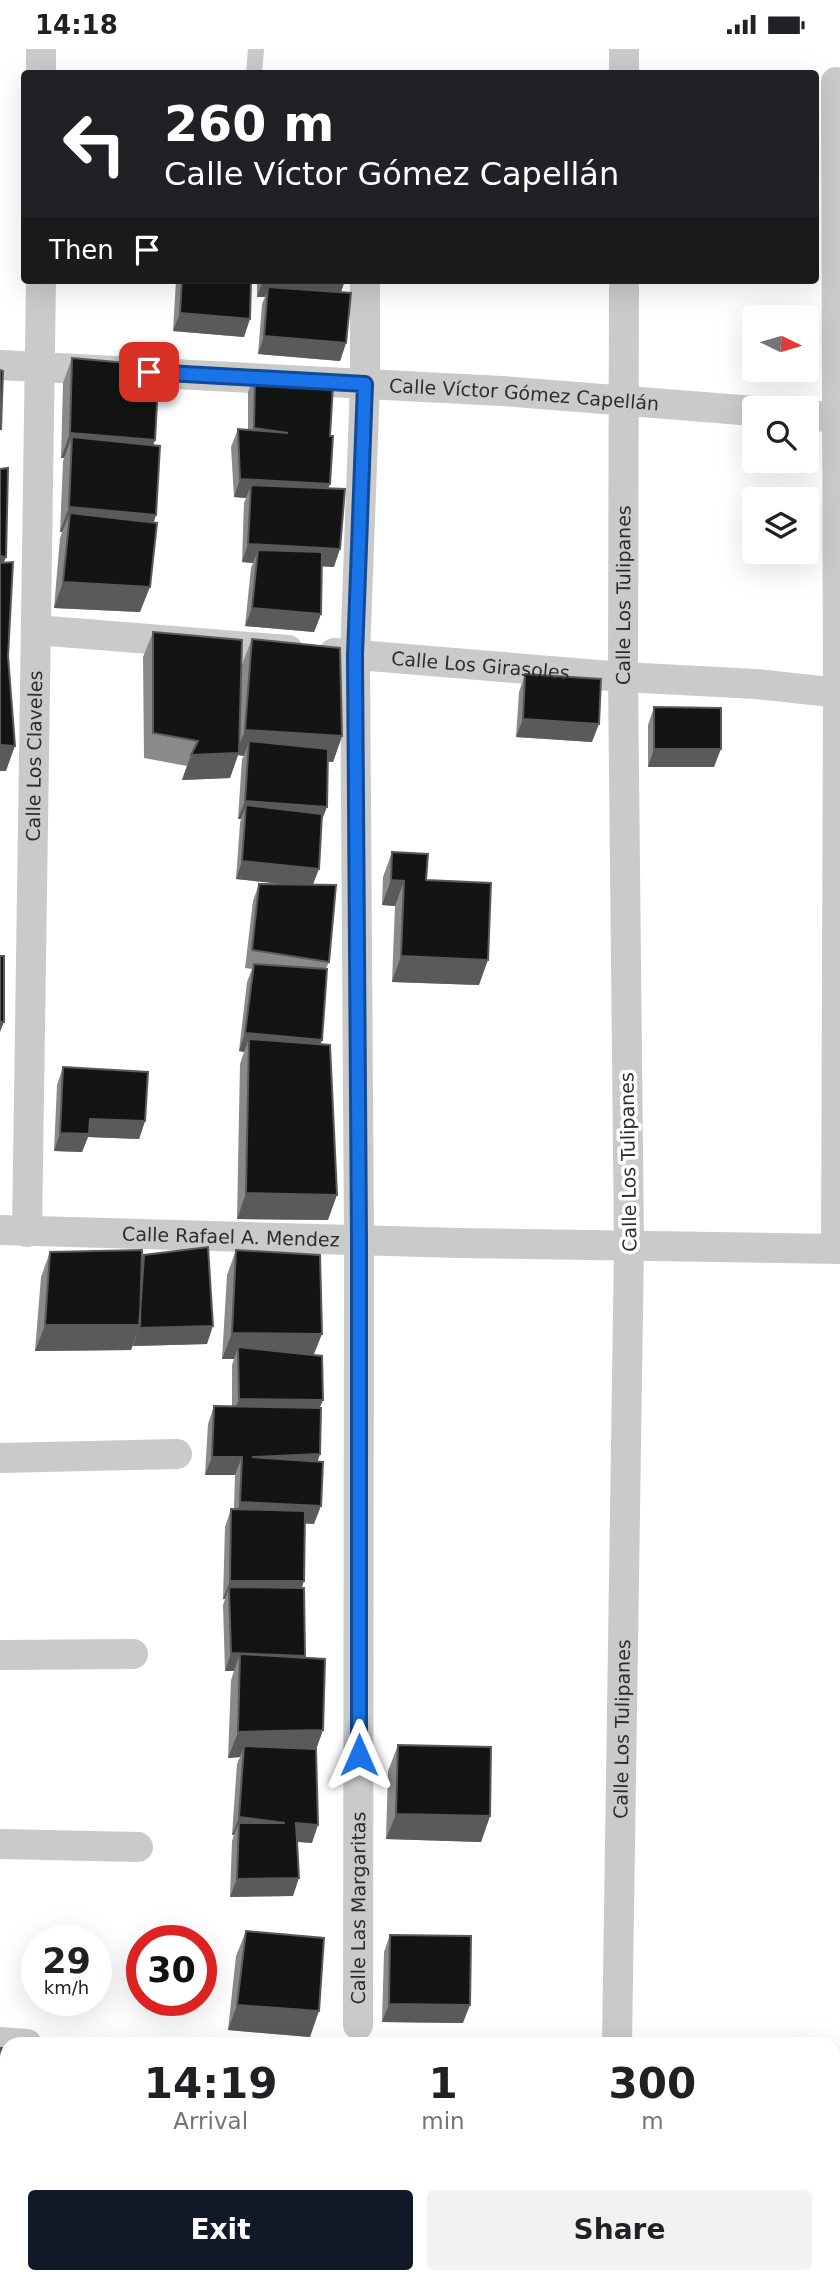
<!DOCTYPE html>
<meta charset="utf-8">
<style>
:root{--surface:#fff;--page:#f2f2f2;--text:#202124;--muted:#757577;--accent:#111827}
body{margin:0;font-family:"DejaVu Sans",sans-serif;background:var(--page);color:var(--text);height:100vh;display:flex;flex-direction:column;font-size:26px;white-space:nowrap}
*{box-sizing:border-box;margin:0}
p{font-size:23px;color:var(--muted)}
.icon{flex:none;width:38px;height:38px;fill:none;stroke:currentColor;stroke-width:2;stroke-linecap:round;stroke-linejoin:round}
.map{position:relative;flex:1;overflow:hidden}
.panel{position:absolute;left:0px;top:1988px;width:840px;height:247px;display:flex;flex-direction:column;background:var(--surface);border-radius:21px 21px 0 0;box-shadow:0 7px 28px #0002}
.panel>*{flex:none}
.top-card{position:absolute;left:21px;top:21px;width:798px;height:214px;border-radius:7px;box-shadow:0 7px 28px #0002;background:#202124;color:#fff;overflow:hidden}
.needle{width:46px;rotate:95deg}
.controls{position:absolute;left:742px;top:256px;display:grid;gap:14px}
.controls a{display:grid;place-items:center;width:77px;height:77px;border-radius:7px;background:var(--surface);box-shadow:0 7px 28px #0002;font-size:35px}
.speed{position:absolute;left:21px;top:1876px;display:flex;gap:14px;font-size:35px;font-weight:700;text-align:center}
.speed>*{display:grid;place-content:center;width:91px;height:91px;border-radius:50%;background:var(--surface);box-shadow:0 7px 28px #0002;line-height:1}
.speed small{font-size:18px;font-weight:400}
.speed .limit{border:10px solid #d22;background:#fff;color:#111}
.pin{position:absolute;display:grid;place-items:center;width:60px;height:60px;color:#fff;margin:-30px;border-radius:14px;box-shadow:0 4px 10px #0006}
.me{position:absolute;width:77px;margin:-38px;rotate:0deg;stroke-linejoin:round;filter:drop-shadow(0 0 5px #0008)}
.turn{display:flex;align-items:center;gap:24px;height:147px;padding:0 28px;font-size:32px}
.turn .icon{width:91px;height:91px;stroke-width:2.5}
.turn b{display:block;font-size:49px;line-height:60px}
.then{display:flex;align-items:center;height:66px;padding:0 28px;background:#0003;gap:14px;font-size:26px}
.eta{display:flex;justify-content:space-evenly;align-items:center;height:119px;text-align:center}
.eta b{font-size:42px;font-weight:800;line-height:49px}
.cta{display:flex;gap:14px;margin-top:auto;padding:14px 28px}
.cta a{flex:1;height:80px;border-radius:7px;background:var(--accent);color:#fff;font-size:28px;font-weight:800;line-height:80px;text-align:center}
.cta a+a{background:var(--page);color:var(--text)}
.status{display:flex;justify-content:space-between;align-items:center;height:49px;padding:0 35px;background:var(--surface);direction:ltr}
.status svg{height:19px;fill:currentColor}
.map>svg:first-child{display:block}
.lines{fill:none;stroke-linecap:round;stroke-linejoin:round}
.lane{stroke:#cacaca;stroke-width:16}
.street{stroke:#cacaca;stroke-width:30}
.wall{fill:#8a8a8a}
.shaded-wall{fill:#5a5a5a}
.building{fill:#141414;stroke:#5a5a5a;stroke-width:2}
.route-casing{stroke:#114b97;stroke-width:18}
.route{stroke:#1a73e8;stroke-width:12}
.labels{text-anchor:middle;dominant-baseline:central;stroke-width:7;stroke-linejoin:round;paint-order:stroke}
.street-label{font-size:19px;fill:#2d2d2d;stroke:#fff}
</style>
<div class="status"><b>14:18</b><svg viewBox="0 0 49 12"><path d="M0 12V9h3v3zM5 12V6h3v6zM10 12V3h3v9zM15 12V0h3v12zM26 1h20v11H26zM47 4h2v5h-2z"/></svg></div>
<div class="map">
<svg width="840" height="2234" viewBox="0 0 840 2234">
<rect width="100%" height="100%" fill="#fff"/>
<g class="lines">
<path class="lane" d="M254 24 256 0"/>
<g class="street">
<path d="M41 0V24"/>
<path d="M624 0V24"/>
<path d="M836 33 838 644 836 1200"/>
<path id="s1" d="M0 316 502 342 754 362"/>
<path d="M807 366 840 369"/>
<path d="M36 581 288 601"/>
<path id="s2" d="M334 604 623 628 756 635 840 644"/>
<path id="s3" d="M0 1181 459 1194 840 1200"/>
<path id="s4" d="M27 1183 41 231"/>
<path d="M0 1409 177 1405"/>
<path d="M0 1606 133 1605"/>
<path d="M0 1795 138 1798"/>
<path id="s5" d="M358 1976 359 1192 355 606 365 335V231"/>
<path d="M0 1993 27 1995"/>
<path id="s6" d="M617 1995 629 1197 623 628 624 231"/>
<path d="M0 2229 54 2234"/>
<path d="M84 2234 86 2228"/>
<path d="M614 2234V2228"/>
</g>
</g>
<path class="wall" d="M176 231H251L244 288 173 282Z
M257 231H345L341 243 346 294 340 312 258 305 262 255 265 248H257Z
M72 309 155 391 153 396 156 466 154 473 140 563 54 559 60 489 62 483H60L63 413 64 409H61L63 334Z
M255 325 330 387 328 439 334 518 322 517 321 565 314 583 245 577 251 519 253 514 242 513 244 454 246 449 234 448 231 398 238 380 248 381V343Z
M153 583 241 635 242 615 252 590 342 687 333 713 327 712 321 772 313 835 329 913 326 920 322 991 320 996 328 1171 237 1170 240 1015 244 1003 239 1002 247 933 252 920 245 919 253 852 259 835H283L236 830 240 774 241 770H238L242 710 244 707 238 706 230 729 182 731 187 717 144 709 143 608Z
M525 625 592 693 516 688 519 643Z
M654 658 714 718H648V676Z
M392 803 426 831 479 936 392 933 395 857 382 856 383 828Z
M63 1018 145 1072 139 1090 88 1088 82 1103 54 1102 57 1036Z
M236 1201 314 1306 319 1359 320 1405 317 1413 314 1475 305 1474 302 1539 304 1609 323 1681 316 1700 312 1794 297 1793 293 1847 230 1848 232 1792 234 1786H232L237 1715 240 1708 228 1709 231 1631 234 1622H225L223 1556 225 1550H223L225 1478 231 1460H234L235 1426H205L208 1375 214 1357H232V1316L234 1310H222L227 1226Z
M50 1203 142 1213 144 1206 207 1295 133 1297V1295L131 1301 35 1302 41 1228Z
M398 1696 490 1767 481 1793 386 1790 388 1722Z
M246 1882 310 1988 228 1981 236 1907Z
M390 1886 463 1974 382 1973 384 1903Z"/>
<path class="shaded-wall" d="M263 231H345L337 255 268 238 265 248H257Z
M180 264 250 270 244 288 173 282Z
M264 287 346 294 340 312 258 305Z
M70 384 155 391 145 416 72 388 64 409H61Z
M240 430 330 435 323 453 251 436 246 449 234 448Z
M69 458 156 466 147 491 70 464 62 483H60Z
M248 495 340 500 334 518 256 514 258 501 253 514 242 513Z
M0 507 6 508 0 524Z
M63 533 150 538 140 563 54 559Z
M252 559 321 565 314 583 245 577Z
M523 670 599 675 592 693 516 688Z
M245 681 342 687 333 713 248 707 249 692 244 707 238 706 230 729 182 731 191 706 236 704Z
M0 696 15 697 6 722H0Z
M654 700H721L714 718H648Z
M245 752 327 758 320 776 246 756 241 770H238Z
M242 812 319 820 312 838 236 830Z
M391 831 404 832 395 857 382 856Z
M401 907 488 911 479 936 392 933Z
M0 973H4L0 983Z
M245 984 322 991 315 1009 249 990 244 1003 239 1002Z
M90 1070 145 1072 139 1090 88 1088 82 1103 54 1102 60 1084Z
M246 1144 337 1146 328 1171 237 1170Z
M45 1276H140L131 1301 35 1302Z
M213 1277 207 1295 133 1297 139 1279Z
M232 1284 322 1285 312 1310 238 1298 234 1310H222Z
M239 1350 323 1351 316 1368H232Z
M320 1405 314 1423 252 1408Z
M212 1408H242L235 1426H205Z
M240 1453 321 1457 314 1475 234 1471Z
M230 1532H304L298 1550 229 1538 225 1550H223Z
M231 1604 305 1607 298 1625 240 1605 234 1622H225Z
M323 1681 314 1706 244 1697 240 1708 228 1709 238 1683Z
M396 1765 490 1767 481 1793 386 1790Z
M239 1768 285 1774H239L234 1786H232Z
M296 1774 318 1776 312 1794 289 1792Z
M299 1829 293 1847 230 1848 237 1830Z
M389 1955 470 1956 463 1974 382 1973Z
M237 1956 319 1962 310 1988 228 1981Z
M0 2043H5L0 2057Z
M0 2163 7 2164V2182H0Z"/>
<path class="building" d="M182 231H251L250 270 180 264Z
M268 238 351 244 346 294 264 287Z
M72 309 159 317 155 391 70 384Z
M0 321 3 322 1 380H0Z
M255 325 333 336 330 387H333L330 435 240 430 238 380 288 384 254 379Z
M72 388 160 397 156 466 69 458Z
M8 419 6 508 0 507V420Z
M251 436 345 440 340 500 248 495Z
M70 464 157 474 150 538 63 533Z
M258 501 322 503 321 565 252 559Z
M13 513 8 607 15 697 0 696V514Z
M153 583 242 591 239 704 191 706 198 692 153 684Z
M252 590 340 599 342 687 245 681Z
M525 625 601 630 599 675 523 670Z
M654 658 721 659V700H654Z
M249 692 328 700 327 758 245 752Z
M246 756 322 765 319 820 242 812Z
M392 803 428 805 426 831 491 834 488 911 401 907 404 832 391 831Z
M259 835 336 836 329 913 252 901Z
M0 907H4V973H0Z
M254 915 327 920 322 991 245 984Z
M249 990 330 996 337 1146 246 1144Z
M63 1018 148 1023 145 1072 90 1070 89 1085 60 1084Z
M208 1198 213 1277 139 1279 144 1206Z
M142 1201 140 1276H45L50 1203Z
M236 1201 320 1206 322 1285 232 1284Z
M238 1298 322 1307 323 1351 239 1350Z
M214 1357 321 1359 320 1405 252 1408 323 1413 321 1457 240 1453 242 1408H212Z
M231 1460 305 1462 304 1532H230Z
M229 1538 304 1539 305 1607 231 1604Z
M240 1605 325 1610 323 1681 238 1683Z
M398 1696 491 1698 490 1767 396 1765Z
M244 1697 316 1700 318 1776 296 1774 299 1829 237 1830 239 1774H285L239 1768Z
M246 1882 324 1889 319 1962 237 1956Z
M390 1886 471 1887 470 1956 389 1955Z
M0 1999H7V2022L5 2043H0Z
M0 2121 7 2122V2164L0 2163Z"/>
<g class="lines">
<g class="route-casing">
<path id="route" d="M149 323 365 335 355 606 359 1192V1706"/>
</g>
<use href="#route" class="route"/>
</g>
<g class="labels">
<g class="street-label">
<text stroke="none"><textPath href="#s1" startOffset="525">Calle Víctor Gómez Capellán</textPath></text>
<text stroke="none"><textPath href="#s6" startOffset="1449">Calle Los Tulipanes</textPath></text>
<text stroke="none"><textPath href="#s2" startOffset="147">Calle Los Girasoles</textPath></text>
<text stroke="none"><textPath href="#s4" startOffset="476">Calle Los Claveles</textPath></text>
<text transform="translate(628 1113) rotate(-91)">Calle Los Tulipanes</text>
<text stroke="none"><textPath href="#s3" startOffset="231">Calle Rafael A. Mendez</textPath></text>
<text stroke="none"><textPath href="#s6" startOffset="315">Calle Los Tulipanes</textPath></text>
<text stroke="none"><textPath href="#s5" startOffset="117">Calle Las Margaritas</textPath></text>
</g>
</g>
</svg>
<div class="controls">
<a><svg class="needle" viewBox="-14 -14 28 28"><path d="M0-13l5 13h-10z" fill="#e53935"/><path d="M0 13l5-13h-10z" fill="#757577"/></svg></a>
<a><svg class="icon" aria-label="search" viewBox="0 0 24 24"><circle cx="10" cy="10" r="6"/><path d="M15 15l6 6"/></svg></a>
<a><svg class="icon" aria-label="layers" viewBox="0 0 24 24"><path d="M12 4l9 5-9 5-9-5zM3 14l9 5 9-5"/></svg></a>
</div>
<div class="speed"><div>29<small>km/h</small></div><div class="limit">30</div></div>
<div class="pin" style="left:149px;top:323px;background:#d93025"><svg class="icon" aria-label="arrive" viewBox="0 0 24 24"><path d="M6 21V4h12l-3 4 3 4H6"/></svg></div>
<svg class="me" style="left:359px;top:1706px" viewBox="-20 -20 40 40"><path d="M0-17L14 15 0 8-14 15z" fill="#1a73e8" stroke="#fff" stroke-width="4"/></svg>
<div class="top-card">
<div class="turn"><svg class="icon" aria-label="left" viewBox="0 0 24 24"><path d="M17 20v-9H6M10 6l-5 5 5 5"/></svg><div><b>260 m</b>Calle Víctor Gómez Capellán</div></div>
<div class="then">Then<svg class="icon" aria-label="arrive" viewBox="0 0 24 24"><path d="M6 21V4h12l-3 4 3 4H6"/></svg></div>
</div>
<section class="panel">
<div class="eta">
<div><b>14:19</b><p>Arrival</p></div>
<div><b>1</b><p>min</p></div>
<div><b>300</b><p>m</p></div>
</div>
<div class="cta"><a>Exit</a><a>Share</a></div>
</section>
</div>
